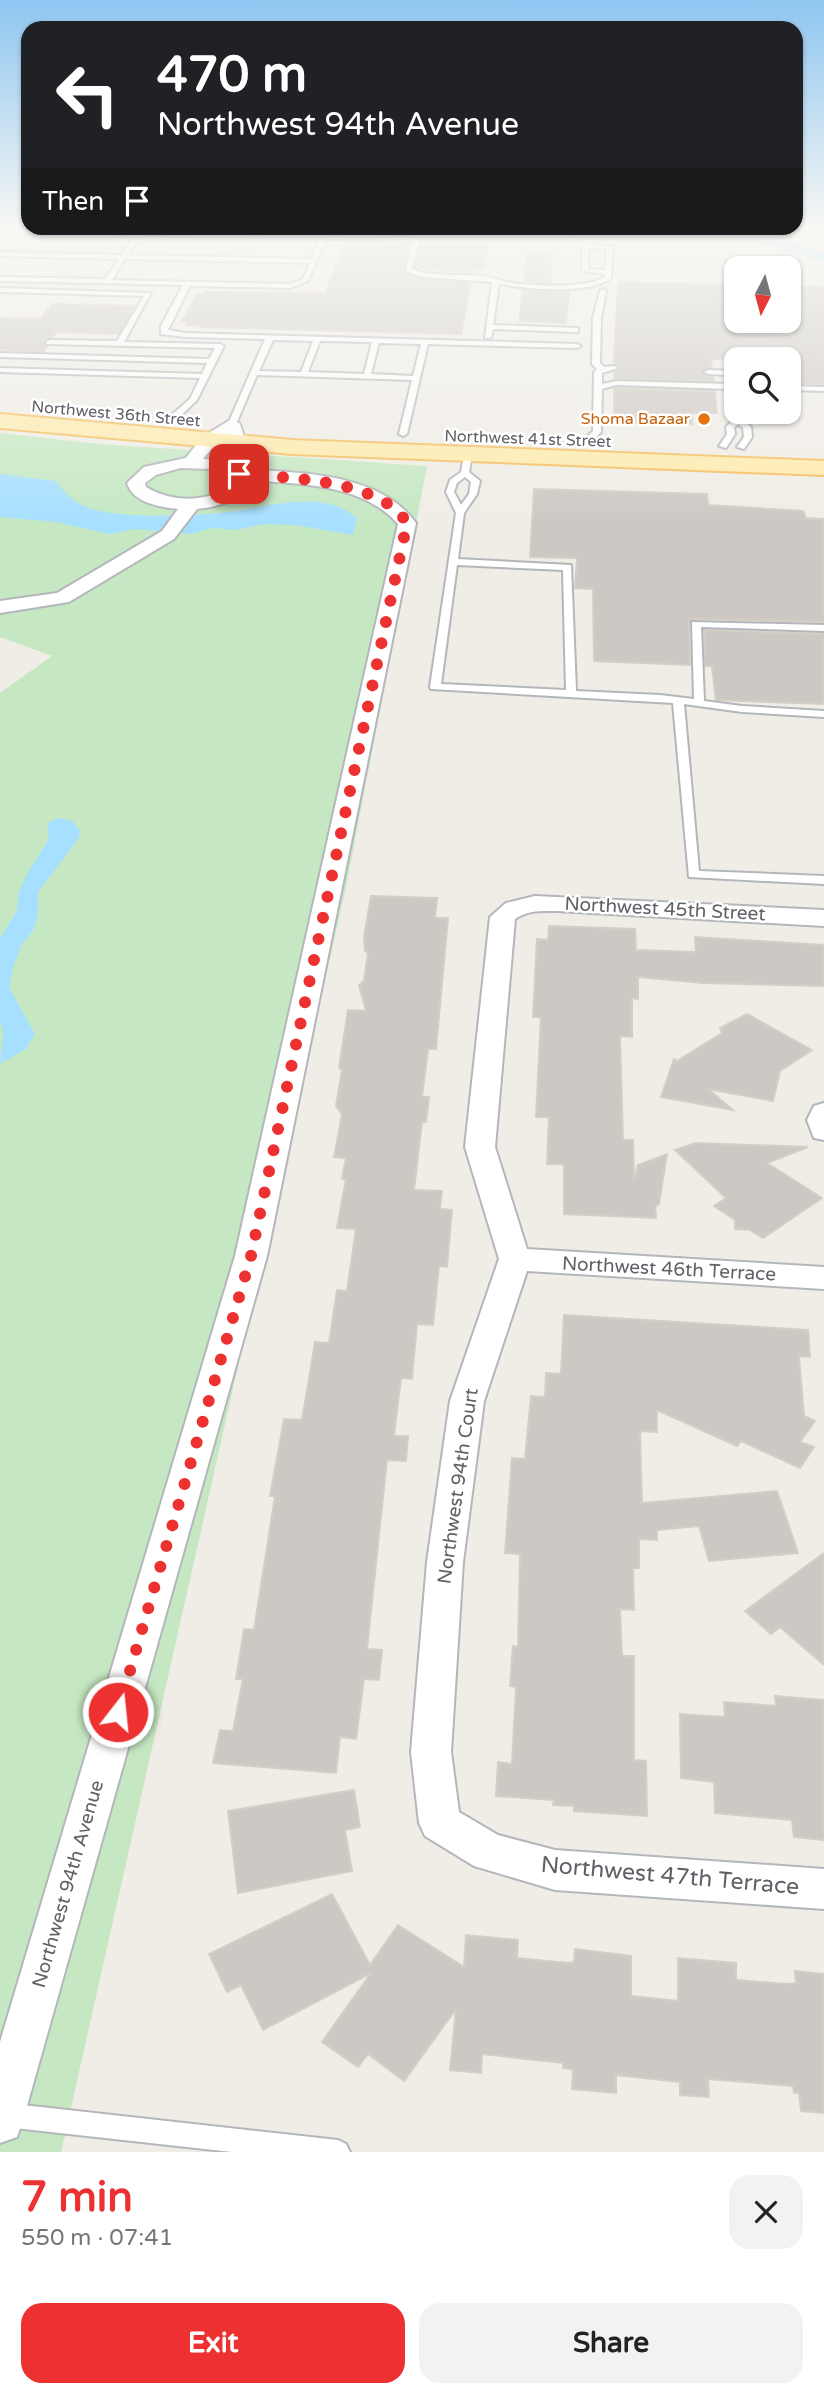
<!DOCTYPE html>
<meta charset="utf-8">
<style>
:root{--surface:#fff;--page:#f2f2f2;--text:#222;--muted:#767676;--accent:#ed3030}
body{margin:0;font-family:"Varela Round",sans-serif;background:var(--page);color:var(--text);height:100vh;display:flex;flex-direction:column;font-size:26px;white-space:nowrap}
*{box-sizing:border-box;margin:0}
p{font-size:23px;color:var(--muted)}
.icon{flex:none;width:38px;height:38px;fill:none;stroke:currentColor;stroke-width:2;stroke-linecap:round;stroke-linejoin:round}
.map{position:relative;height:2152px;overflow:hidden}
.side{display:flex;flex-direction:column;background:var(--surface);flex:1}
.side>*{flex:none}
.top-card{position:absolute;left:21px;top:21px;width:782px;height:214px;border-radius:21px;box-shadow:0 2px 5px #0004;background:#202124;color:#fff;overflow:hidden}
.needle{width:46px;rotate:186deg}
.buttons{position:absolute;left:724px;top:256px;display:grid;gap:14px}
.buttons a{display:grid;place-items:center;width:77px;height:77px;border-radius:14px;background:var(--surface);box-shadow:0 2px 5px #0004;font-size:35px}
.pin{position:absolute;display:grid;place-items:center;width:60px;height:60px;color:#fff;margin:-30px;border-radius:14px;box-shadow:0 4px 10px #0006}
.me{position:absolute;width:77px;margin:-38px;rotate:16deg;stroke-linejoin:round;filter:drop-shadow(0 0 5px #0008)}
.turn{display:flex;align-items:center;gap:24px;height:147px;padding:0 21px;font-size:32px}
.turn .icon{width:91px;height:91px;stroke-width:2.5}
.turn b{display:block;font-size:49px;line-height:60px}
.then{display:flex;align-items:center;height:66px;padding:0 21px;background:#0003;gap:14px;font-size:26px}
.round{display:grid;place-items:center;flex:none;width:74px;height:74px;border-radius:21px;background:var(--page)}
.headline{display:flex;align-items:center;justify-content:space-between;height:119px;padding:0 21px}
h1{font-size:42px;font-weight:700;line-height:52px;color:var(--accent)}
.cta{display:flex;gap:14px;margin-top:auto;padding:14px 21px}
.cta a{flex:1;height:80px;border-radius:21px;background:var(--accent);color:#fff;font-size:28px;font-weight:700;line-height:80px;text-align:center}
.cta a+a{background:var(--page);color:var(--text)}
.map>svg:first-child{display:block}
.green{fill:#c5e8c2}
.water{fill:#a7e0ff}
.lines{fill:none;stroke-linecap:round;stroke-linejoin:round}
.canal{fill:#a7e0ff;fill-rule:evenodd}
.building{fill:#ccc8c3;stroke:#d5cec4;stroke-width:2}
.service-casing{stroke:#b3b7bb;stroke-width:4}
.minor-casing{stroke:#b3b7bb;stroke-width:4}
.primary-casing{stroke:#f4bd5b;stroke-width:4}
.service{fill:#fff;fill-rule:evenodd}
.minor{fill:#fff;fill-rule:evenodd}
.primary{fill:#ffebac;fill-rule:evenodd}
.route{stroke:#ed3030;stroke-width:12;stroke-dasharray:0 21.6}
.food-dot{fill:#e8710a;stroke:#fff;stroke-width:2.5}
.labels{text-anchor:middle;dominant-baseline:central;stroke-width:5;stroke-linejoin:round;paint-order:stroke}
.far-street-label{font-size:16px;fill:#5e6267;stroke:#fff}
.far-food-label{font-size:16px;fill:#c56008;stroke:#fff;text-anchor:end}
.street-label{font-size:19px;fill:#5e6267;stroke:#fff}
.near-street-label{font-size:23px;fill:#5e6267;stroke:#fff}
</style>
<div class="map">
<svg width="824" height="2152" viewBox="0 0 824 2152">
<rect width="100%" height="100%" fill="#f0ede6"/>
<path class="green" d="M0 433 99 444 427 466 346 887 61 2152H0V693L52 656 0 637Z"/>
<path class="water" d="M0 474 56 481C65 493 74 503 89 508 117 519 197 516 228 512 270 507 322 488 357 518L353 535 295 525 264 524 236 530 212 528 191 534 136 529 109 534 56 522 0 517Z
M57 818 73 821 80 831 79 838 38 892V916L33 931 22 944 13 967 9 987 35 1034 26 1049 0 1064 3 1033 0 1020V939L17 910 19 892 26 876 47 842 49 833 47 824Z"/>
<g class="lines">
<path class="canal" d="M717 228H738L824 253V262L719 231Z"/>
</g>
<path class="building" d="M351 228H407L406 232H411V234L349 233Z
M423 233 491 235 484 269H474L473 273 455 272 415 267Z
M345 242 409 244 405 273 421 280 471 283 461 334 202 327 203 325H186L188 321H182L197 295H203L205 292 325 293Z
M528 251 553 252 550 283 524 282Z
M618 282 737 285V335L794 336 789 322V286L824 287V384L789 383V359H711L712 368 703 370 702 373 713 377 714 381 614 379V372L620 367 614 364Z
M523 290 569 292 566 323 519 321Z
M52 304 135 306 118 334 56 332 53 337 44 341 47 346 43 352 0 350V318L41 319Z
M614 388 715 391 717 413H692V424L614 422Z
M534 489 707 494 708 505 803 511 806 518 824 519V622L692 619 689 622 690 665 594 661 593 589 575 588 577 558 530 557Z
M704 630 824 634V704L716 700 712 666H705Z
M371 896 437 898 435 918H448L436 1049H428L422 1097H429L426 1122H422L414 1190 442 1191 440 1209 452 1210 447 1267 439 1266 433 1325 417 1324 412 1379 401 1378 394 1436H408L406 1461 387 1460 367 1649 382 1650 379 1680 364 1679 356 1739 340 1737 336 1773 213 1763 220 1730 233 1731 243 1679H236L244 1629 254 1630 275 1496H270L284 1419 302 1420 315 1342 329 1343 337 1290 347 1291 356 1229 337 1228 346 1179H342L346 1158 334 1157 342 1114 336 1106 342 1070 339 1068 348 1010 366 1011 359 985 364 981 368 953 365 951 364 937Z
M549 926 635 929 636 950 696 952 695 937 824 945V986L703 983 638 977V999L632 998V1037L620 1036 623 1140H633L634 1180 638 1165 667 1154 659 1204 655 1207 656 1218 564 1214V1164H547L549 1117H536L541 1017H533L537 939 548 940Z
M747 1014 812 1050 780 1071 773 1101 708 1089 733 1110 661 1097 674 1059 677 1061 722 1033 720 1028Z
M695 1143 808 1147 767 1163 822 1198 763 1238 750 1230 735 1229V1220L714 1206 726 1198 675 1150Z
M564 1315 808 1330 810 1357 799 1356 804 1416 815 1421 800 1442 814 1447 800 1468 741 1441 737 1446 657 1410V1432L640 1431 642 1503 777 1491 798 1553 709 1561 699 1526 657 1530V1540L639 1539V1568H633L634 1610 620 1609 622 1656H634V1760L646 1761 647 1816 574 1811V1806L553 1805 554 1800 496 1796 498 1762 512 1764 516 1687 510 1686 513 1646 518 1647 520 1554 505 1553 512 1458 525 1459 531 1396 545 1397 546 1373 561 1374Z
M824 1553V1665L780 1627 771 1634 745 1611Z
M775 1696 824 1700V1840L794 1837 792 1820 715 1813 714 1782 681 1778 680 1714 725 1717 724 1702 776 1706Z
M354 1790 360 1827 345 1830 352 1871 238 1893 228 1811Z
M332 1894 370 1965 398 1925 464 1967 466 1935 518 1940 517 1958 568 1963 574 1962 575 1949 631 1956V1996L678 2001V1958L736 1963V1980L787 1984 796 1983 795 1971 824 1974V2113L801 2111 799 2093H794L793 2086 708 2079 709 2097 680 2095V2082L616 2075V2093L572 2089 573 2069 563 2068V2063L482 2054 481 2073 450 2070 456 2009 404 2081 368 2054 358 2067 322 2042 371 1973 263 2030 241 1985 227 1992 209 1954Z"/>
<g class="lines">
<g class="service-casing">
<path id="service" d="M813 224 824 225 803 229 824 235V239L792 229Z
M0 228 413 237 415 228 586 231 589 233V244L613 247 611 278C590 295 525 290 499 283L493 325 578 328V332H575L493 329 491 338H485L492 282 421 277 406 271 412 241 326 239 308 281 291 288 190 286 168 330 185 333 577 344 581 346 577 348 428 344 407 434 403 436 399 434 412 380 257 375 236 424 229 426 228 424 265 339 185 337 161 334V326L183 285 0 281V277L105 279 119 259 0 256V252L122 255 135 235 0 232ZM421 230 583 235 582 271 605 274V277C587 288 540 286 519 284 506 283 494 277 482 276 459 274 433 277 412 269ZM141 235 320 239 311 259 128 255ZM589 248 607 249 605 270 588 269ZM125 259 310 263 303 279 290 284 112 280ZM273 340 313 341 301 372 259 371ZM320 341 372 342 364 374 308 372ZM379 343 421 344 413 376 371 374Z
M0 288 151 293 124 342 220 344 224 346 197 400 175 421H169V417L190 399 200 378 0 372V368L202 374 207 363 0 357V353L209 359 215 348 47 344 46 342 50 340 117 341 144 296 0 292Z
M603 289 606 291 601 317 600 363 604 367 614 366 618 368 602 373V384L616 381 730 384 728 375 708 374 704 372 708 370 737 371V411H741L742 419 751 427 752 437 744 449 737 447 744 437 743 428 738 424 734 428 735 434 726 448 719 446 727 434 726 427 734 419 730 389 616 385 602 389 601 432 591 443H585V439L593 431 594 372 597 369 592 364 593 317 600 291Z
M789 386 824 387V391L789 390Z
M468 452 472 455 469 472 480 481 477 494 464 513 458 559 571 565 576 691 660 695 694 699 692 622 824 625V631L701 627 704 701 742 706 824 711V717L742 712 684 704 699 871 824 876V884L689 877 673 703 431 689 430 687 456 513 446 492 450 480 461 472 464 455ZM465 477 471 482 469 494 461 505 454 492 457 483ZM457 565 563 570 566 690 441 684Z
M5 2103 338 2140 346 2144 350 2152H232L5 2127 0 2125V2105Z"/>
</g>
<g class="minor-casing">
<path id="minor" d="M232 419 240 424 246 443 233 466 242 469C299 473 379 472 416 523L267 1256 23 2120 17 2137 0 2143V2042L235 1256 398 524C362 483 300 484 249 480L251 485C238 501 217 507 197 509L174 539 69 602 0 613V601L57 593 162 531 178 509C160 507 133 503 127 483L144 467 186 458 202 437ZM227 435 230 443 219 460 203 459 214 445ZM180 468 212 469 231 477 233 484C208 503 172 503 146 487L145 483 156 475Z
M535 896 824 910V926L557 911C541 911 528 910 515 919L495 1147 527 1249 824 1267V1289L527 1271 484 1401 463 1562 451 1752 459 1812 498 1835 555 1850 824 1869V1909L555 1890 474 1866 425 1836 419 1823 411 1752 427 1562 450 1401 499 1259 465 1147 490 917 506 903Z
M824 1103V1140L814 1138 807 1120 814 1106Z"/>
</g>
<g class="primary-casing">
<path id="primary" d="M0 414 292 440 824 461V475L292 454 0 428Z"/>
</g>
<use href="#service" class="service"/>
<use href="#minor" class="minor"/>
<use href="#primary" class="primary"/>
</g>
<linearGradient id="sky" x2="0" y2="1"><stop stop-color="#8ec6f1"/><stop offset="0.43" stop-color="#f8f7f4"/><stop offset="1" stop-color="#f8f7f4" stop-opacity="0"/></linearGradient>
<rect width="824" height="525" fill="url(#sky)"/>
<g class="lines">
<path class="route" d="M118 1712 251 1256 407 523C380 479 287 478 239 474"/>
</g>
<circle class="food-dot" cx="704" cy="419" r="7"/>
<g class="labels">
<g class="far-street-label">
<text transform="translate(116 414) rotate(5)">Northwest 36th Street</text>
<text transform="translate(528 439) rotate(2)">Northwest 41st Street</text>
</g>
<g class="far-food-label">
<text x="690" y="419">Shoma Bazaar</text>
</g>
<g class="street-label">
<text transform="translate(665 909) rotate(3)">Northwest 45th Street</text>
<text transform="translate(669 1269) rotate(3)">Northwest 46th Terrace</text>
<text transform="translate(458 1486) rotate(-82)">Northwest 94th Court</text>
<text transform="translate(68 1884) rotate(-74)">Northwest 94th Avenue</text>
</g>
<g class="near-street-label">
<text transform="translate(670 1876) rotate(5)">Northwest 47th Terrace</text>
</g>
</g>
</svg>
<div class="buttons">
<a><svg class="needle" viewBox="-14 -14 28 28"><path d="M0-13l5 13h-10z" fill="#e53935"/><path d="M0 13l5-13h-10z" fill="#767676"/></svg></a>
<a><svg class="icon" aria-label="search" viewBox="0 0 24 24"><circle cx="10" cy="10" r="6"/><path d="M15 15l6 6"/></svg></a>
</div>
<div class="pin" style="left:239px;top:474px;background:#d93025"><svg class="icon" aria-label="arrive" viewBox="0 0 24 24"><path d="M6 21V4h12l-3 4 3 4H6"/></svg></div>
<svg class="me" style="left:118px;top:1712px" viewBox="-20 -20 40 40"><circle r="17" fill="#ed3030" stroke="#fff" stroke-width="3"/><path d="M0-11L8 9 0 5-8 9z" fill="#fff"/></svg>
<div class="top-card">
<div class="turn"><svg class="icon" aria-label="left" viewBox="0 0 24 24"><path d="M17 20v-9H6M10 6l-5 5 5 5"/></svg><div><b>470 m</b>Northwest 94th Avenue</div></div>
<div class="then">Then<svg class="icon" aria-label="arrive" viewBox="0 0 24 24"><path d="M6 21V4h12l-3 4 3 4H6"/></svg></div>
</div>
</div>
<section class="side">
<div class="headline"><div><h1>7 min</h1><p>550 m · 07:41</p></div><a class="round"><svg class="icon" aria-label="close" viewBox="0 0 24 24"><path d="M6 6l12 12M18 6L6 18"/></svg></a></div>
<div class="cta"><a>Exit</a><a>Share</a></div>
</section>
